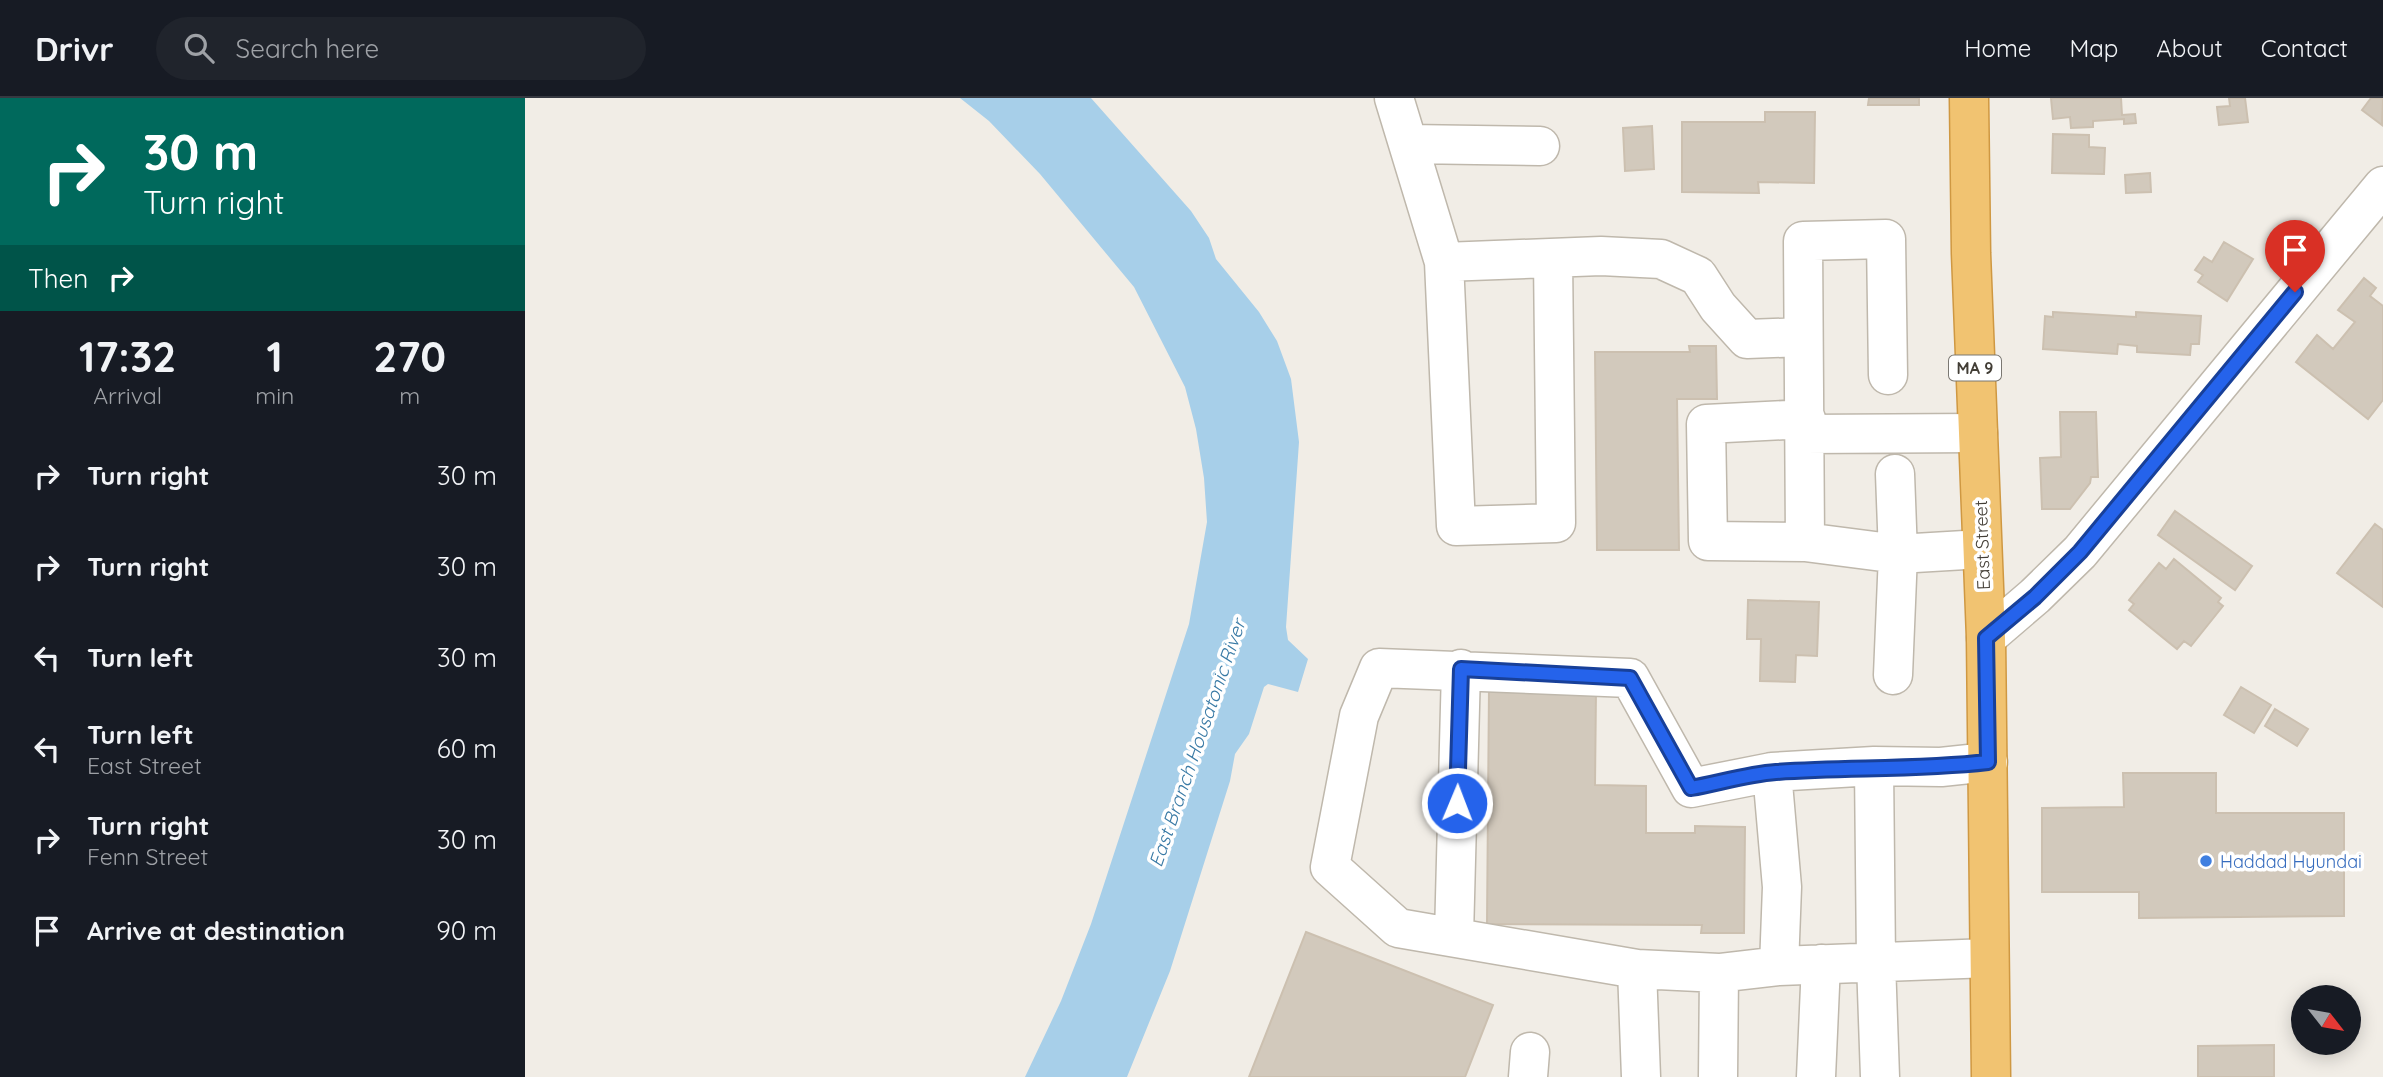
<!DOCTYPE html>
<style>
:root{--surface:#171b24;--page:#20242c;--text:#f1f3f6;--muted:#9ea1a6;--line:#363941}
body{margin:0;font-family:Quicksand,sans-serif;background:var(--page);color:var(--text);height:100vh;display:flex;flex-direction:column;font-size:26px;white-space:nowrap}
*{box-sizing:border-box;margin:0}
p{font-size:23px;color:var(--muted)}
.icon{flex:none;width:38px;height:38px;fill:none;stroke:currentColor;stroke-width:2;stroke-linecap:round;stroke-linejoin:round}
.map{position:relative;flex:1;overflow:hidden}
.details{display:flex;flex-direction:column;background:var(--surface);width:525px}
.details>*{flex:none}
.top-card{background:#00695c;color:#fff;overflow:hidden}
.needle{width:46px;rotate:121deg}
.tools{position:absolute;left:1766px;top:887px;display:grid;gap:14px}
.tools a{display:grid;place-items:center;width:70px;height:70px;border-radius:50%;background:var(--surface);box-shadow:0 4px 18px #0003;font-size:35px}
.pin{position:absolute;display:grid;place-items:center;width:60px;height:60px;color:#fff;margin:-72px -30px;border-radius:50% 50% 50% 0;rotate:-45deg;box-shadow:0 0 7px #0007}
.pin .icon{rotate:45deg}
.me{position:absolute;width:77px;margin:-38px;rotate:1deg;stroke-linejoin:round;filter:drop-shadow(0 0 5px #0008)}
.turn{display:flex;align-items:center;gap:24px;height:147px;padding:0 28px;font-size:32px}
.turn .icon{width:91px;height:91px;stroke-width:2.5}
.turn b{display:block;font-size:49px;line-height:60px}
.then{display:flex;align-items:center;height:66px;padding:0 28px;background:#0003;gap:14px;font-size:26px}
.eta{display:flex;justify-content:space-evenly;align-items:center;height:119px;text-align:center}
.eta b{font-size:42px;font-weight:700;line-height:49px}
ul{padding:0;list-style:none}
li{display:flex;align-items:center;gap:21px;height:91px;padding:0 28px}
li div{flex:1}
li b{display:block;font-size:26px}
li em{font-style:normal}
header{display:flex;align-items:center;gap:42px;box-sizing:border-box;height:98px;padding:0 35px;background:var(--surface);border-bottom:2px solid var(--line)}
header strong{font-size:33px}
nav{display:flex;gap:38px;margin-inline-start:auto;font-size:24px}
.search{width:490px;height:63px;background:var(--page);display:flex;align-items:center;gap:18px;box-sizing:border-box;padding:0 24px;border-radius:38px;color:var(--muted);font-size:26px}
main{display:flex;flex:1;min-height:0}
.map>svg:first-child{display:block}
.water{fill:#a7cfe9}
.building{fill:#d2c9bc;stroke:#ccc0b0;stroke-width:2}
.lines{fill:none;stroke-linecap:round;stroke-linejoin:round}
.minor-casing{stroke:#bfb8ac;stroke-width:41}
.highway-casing{stroke:#cf9842;stroke-width:41}
.minor{stroke:#fff;stroke-width:38}
.highway{stroke:#f1c371;stroke-width:38}
.route-casing{stroke:#184099;stroke-width:18}
.route{stroke:#2563eb;stroke-width:12}
.shop-dot{fill:#3f7fe0;stroke:#fff;stroke-width:2.5}
.labels{text-anchor:middle;dominant-baseline:central;stroke-width:7;stroke-linejoin:round;paint-order:stroke}
.shield{fill:#fff;stroke:#7b7872;stroke-width:2}
.shield-label{font-size:16px;font-weight:bold;fill:#433e36}
.street-label{font-size:18px;fill:#433e36;stroke:#fff}
.shop-label{font-size:18px;fill:#366cbe;stroke:#fff;text-anchor:start}
.water-label{font-size:19px;font-style:italic;fill:#397aa5;stroke:#fff}
</style>
<header>
<strong>Drivr</strong>
<div class="search"><svg class="icon" aria-label="search" viewBox="0 0 24 24"><circle cx="10" cy="10" r="6"/><path d="M15 15l6 6"/></svg>Search here</div>
<nav><a>Home</a><a>Map</a><a>About</a><a>Contact</a></nav>
</header>
<main>
<section class="details">
<div class="top-card">
<div class="turn"><svg class="icon" aria-label="right" viewBox="0 0 24 24"><path d="M7 20v-9h11M14 6l5 5-5 5"/></svg><div><b>30 m</b>Turn right</div></div>
<div class="then">Then<svg class="icon" aria-label="right" viewBox="0 0 24 24"><path d="M7 20v-9h11M14 6l5 5-5 5"/></svg></div>
</div>
<div class="eta">
<div><b>17:32</b><p>Arrival</p></div>
<div><b>1</b><p>min</p></div>
<div><b>270</b><p>m</p></div>
</div>
<ul>
<li><svg class="icon" aria-label="right" viewBox="0 0 24 24"><path d="M7 20v-9h11M14 6l5 5-5 5"/></svg><div><b>Turn right</b></div><em>30 m</em></li>
<li><svg class="icon" aria-label="right" viewBox="0 0 24 24"><path d="M7 20v-9h11M14 6l5 5-5 5"/></svg><div><b>Turn right</b></div><em>30 m</em></li>
<li><svg class="icon" aria-label="left" viewBox="0 0 24 24"><path d="M17 20v-9H6M10 6l-5 5 5 5"/></svg><div><b>Turn left</b></div><em>30 m</em></li>
<li><svg class="icon" aria-label="left" viewBox="0 0 24 24"><path d="M17 20v-9H6M10 6l-5 5 5 5"/></svg><div><b>Turn left</b><p>East Street</p></div><em>60 m</em></li>
<li><svg class="icon" aria-label="right" viewBox="0 0 24 24"><path d="M7 20v-9h11M14 6l5 5-5 5"/></svg><div><b>Turn right</b><p>Fenn Street</p></div><em>30 m</em></li>
<li><svg class="icon" aria-label="arrive" viewBox="0 0 24 24"><path d="M6 21V4h12l-3 4 3 4H6"/></svg><div><b>Arrive at destination</b></div><em>90 m</em></li>
</ul>
</section>
<div class="map">
<svg width="1858" height="979" viewBox="0 0 1858 979">
<rect width="100%" height="100%" fill="#f1ede6"/>
<path class="water" d="M435 0H566L666 113 684 140 691 161 734 214 752 243 766 281 774 344 761 529 763 542 783 561 773 594 743 586 739 589 724 636 710 656 705 683 645 873 602 979H500L536 903 566 826 664 526 682 424 679 380 671 331 660 289 609 189 515 76 464 23Z"/>
<path class="building" d="M1344 0H1394V7H1343Z
M1526 0H1596L1597 17 1610 16 1611 25 1599 26V21L1568 23V29L1546 30 1545 19 1528 21Z
M1704 0H1720L1723 24 1694 27 1692 9 1705 8Z
M1846 0H1858L1857 27 1837 12Z
M1240 14H1290L1289 85 1233 84 1234 95 1157 94V24H1240Z
M1127 28 1129 71 1100 73 1098 30Z
M1528 36 1564 37V49L1580 50 1579 76 1527 75Z
M1625 75 1626 94 1601 95 1600 77Z
M1699 144 1728 161 1702 203 1673 184 1678 177 1670 172 1679 159 1687 164Z
M1839 180 1851 190 1845 198 1858 208V302L1843 321 1771 264 1792 237 1808 251 1830 224 1813 212Z
M1528 214 1611 219V214L1676 218 1674 246H1666L1665 257 1612 254V248L1593 246 1592 256 1518 251 1520 218 1528 219Z
M1164 248H1191L1192 301H1152L1154 452H1072L1070 254H1165Z
M1535 314H1571L1573 379H1566L1565 385 1545 411H1517L1515 360 1536 359Z
M1650 413 1727 468 1710 492 1633 437Z
M1850 426 1858 432V509L1812 475Z
M1649 461 1696 500 1693 504 1698 508 1666 548 1659 543 1652 551 1604 512 1609 506 1604 502 1634 465 1641 471Z
M1223 502 1294 504 1292 558 1271 557 1270 584 1235 583 1236 541H1222Z
M1716 589 1746 607 1729 635 1699 617Z
M964 591 1071 592 1070 687 1121 688V735H1170V728L1220 729 1219 835H1176L1177 827 962 826Z
M1750 611 1783 631 1772 648 1740 628Z
M1598 675H1691V715H1819V818L1614 820V794H1517V710L1599 709Z
M781 834 968 907 940 979H724Z
M1749 947V979H1673V948Z"/>
<g class="lines">
<g class="minor-casing">
<path id="minor" d="M869 0 919 164
M884 46 1015 48
M1028 160 1031 425 931 428 919 164 1076 158 1136 161 1173 178 1193 209 1222 241 1278 239
M1281 321 1181 326 1183 443 1280 444 1373 456 1370 376
M1280 336 1453 335
M1280 444 1278 143 1361 141 1363 277
M1461 540 1510 498 1555 454 1858 88
M1368 577 1373 456 1457 451
M1349 668 1351 864 1355 979
M1247 674 1349 668 1416 669 1463 664
M929 838 936 571
M1112 871 873 830 805 769 834 618 854 570 1105 580 1166 690 1247 674 1257 789 1254 868 1464 860
M1003 979 1005 954
M1116 979 1112 871 1194 875
M1193 979 1194 875 1254 868
M1291 979 1296 866"/>
</g>
<g class="highway-casing">
<path id="highway" d="M1444 0 1446 155 1461 540 1466 979"/>
</g>
<use href="#minor" class="minor"/>
<use href="#highway" class="highway"/>
</g>
<g class="lines">
<g class="route-casing">
<path id="route" d="M932 705 936 571 1105 580 1166 690C1194 685 1223 676 1251 674 1322 669 1393 672 1463 664L1461 540 1510 499 1555 454 1770 194"/>
</g>
<use href="#route" class="route"/>
</g>
<circle class="shop-dot" cx="1681" cy="763" r="7"/>
<g class="labels">
<rect class="shield" x="1424" y="257.5" width="52" height="25" rx="5"/>
<g class="shield-label">
<text x="1450" y="270">MA 9</text>
</g>
<g class="street-label">
<text transform="translate(1457 447) rotate(-92)">East Street</text>
</g>
<g class="shop-label">
<text x="1695" y="763">Haddad Hyundai</text>
</g>
<g class="water-label">
<text transform="translate(672 645) rotate(-71)">East Branch Housatonic River</text>
</g>
</g>
</svg>
<div class="tools">
<a><svg class="needle" viewBox="-14 -14 28 28"><path d="M0-13l5 13h-10z" fill="#e53935"/><path d="M0 13l5-13h-10z" fill="#9ea1a6"/></svg></a>
</div>
<div class="pin" style="left:1770px;top:194px;background:#d93025"><svg class="icon" aria-label="arrive" viewBox="0 0 24 24"><path d="M6 21V4h12l-3 4 3 4H6"/></svg></div>
<svg class="me" style="left:932px;top:705px" viewBox="-20 -20 40 40"><circle r="17" fill="#2563eb" stroke="#fff" stroke-width="3"/><path d="M0-11L8 9 0 5-8 9z" fill="#fff"/></svg>
</div>
</main>
